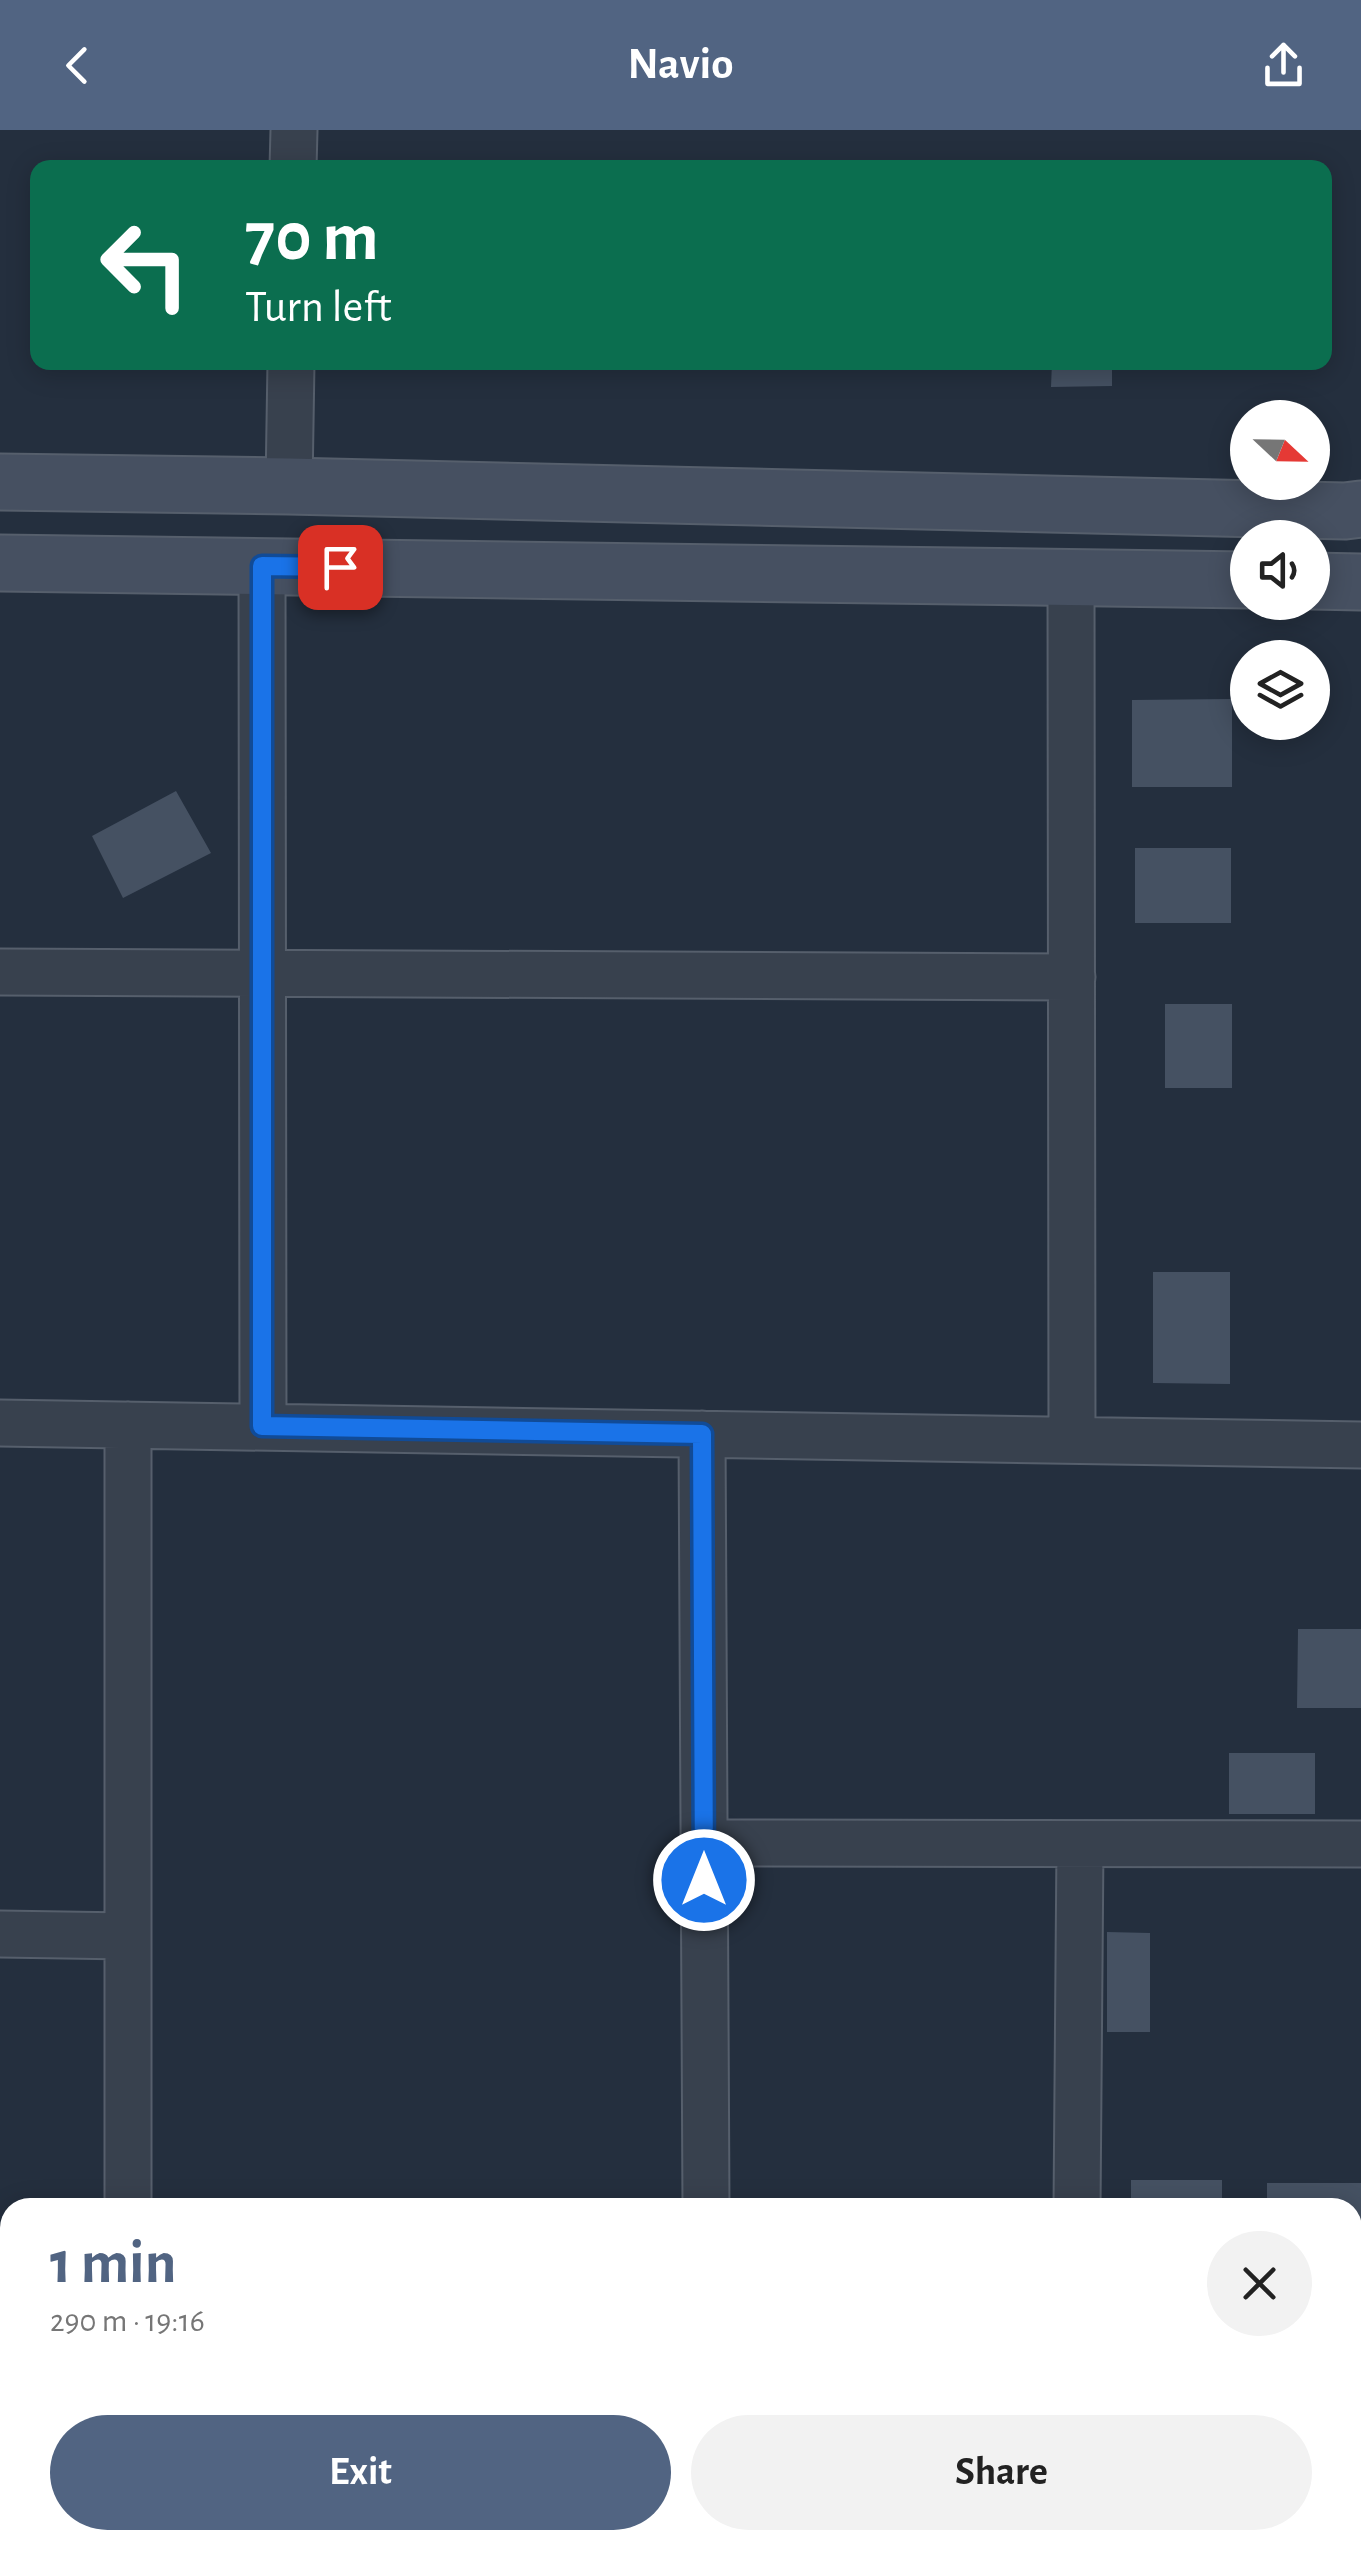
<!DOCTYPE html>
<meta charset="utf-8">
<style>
:root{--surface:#fff;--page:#f2f2f2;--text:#222;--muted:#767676;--accent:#516482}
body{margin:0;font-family:"Alegreya Sans",sans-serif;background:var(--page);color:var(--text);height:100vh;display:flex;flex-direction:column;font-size:38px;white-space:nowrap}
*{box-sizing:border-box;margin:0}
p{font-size:32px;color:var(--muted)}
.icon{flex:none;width:55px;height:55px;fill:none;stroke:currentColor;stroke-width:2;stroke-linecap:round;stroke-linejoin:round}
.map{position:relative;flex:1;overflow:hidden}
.panel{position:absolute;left:0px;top:2068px;width:1362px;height:352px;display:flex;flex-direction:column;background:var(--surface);border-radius:30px 30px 0 0;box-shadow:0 5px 25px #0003}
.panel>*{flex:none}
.hud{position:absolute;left:30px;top:30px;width:1302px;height:210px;border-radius:20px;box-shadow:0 5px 25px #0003;background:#0b6e4f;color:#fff;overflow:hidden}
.needle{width:65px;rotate:112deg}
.buttons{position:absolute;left:1230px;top:270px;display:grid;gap:20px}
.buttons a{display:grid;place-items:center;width:100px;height:100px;border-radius:50%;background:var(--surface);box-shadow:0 5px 25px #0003;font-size:50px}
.pin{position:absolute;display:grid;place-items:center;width:85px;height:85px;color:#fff;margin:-42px;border-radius:20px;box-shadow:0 5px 15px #0006}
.me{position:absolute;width:110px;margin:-55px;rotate:0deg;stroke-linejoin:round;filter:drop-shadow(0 0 8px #0008)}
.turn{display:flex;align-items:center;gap:35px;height:210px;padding:0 50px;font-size:45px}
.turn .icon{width:130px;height:130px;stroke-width:2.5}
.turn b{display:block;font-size:70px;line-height:85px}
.round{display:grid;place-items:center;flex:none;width:105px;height:105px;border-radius:52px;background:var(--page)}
.summary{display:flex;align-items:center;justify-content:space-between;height:170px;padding:0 50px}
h1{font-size:60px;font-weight:700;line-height:75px;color:var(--accent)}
.primary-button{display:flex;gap:20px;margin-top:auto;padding:20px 50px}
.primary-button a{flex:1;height:115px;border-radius:60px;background:var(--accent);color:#fff;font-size:40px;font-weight:700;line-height:115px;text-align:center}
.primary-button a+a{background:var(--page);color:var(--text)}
header{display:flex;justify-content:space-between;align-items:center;height:130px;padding:0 50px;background:var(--accent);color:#fff;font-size:45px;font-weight:700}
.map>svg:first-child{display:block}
.building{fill:#455162}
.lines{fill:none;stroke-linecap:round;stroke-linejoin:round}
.street-casing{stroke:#565f6c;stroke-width:49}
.secondary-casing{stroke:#565f6c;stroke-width:59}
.street{stroke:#38414e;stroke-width:45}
.secondary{stroke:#465061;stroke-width:55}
.route-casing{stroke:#114b97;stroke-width:25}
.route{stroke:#1a73e8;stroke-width:18}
</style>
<header><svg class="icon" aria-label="back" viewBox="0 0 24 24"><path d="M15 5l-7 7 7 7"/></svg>Navio<svg class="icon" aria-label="share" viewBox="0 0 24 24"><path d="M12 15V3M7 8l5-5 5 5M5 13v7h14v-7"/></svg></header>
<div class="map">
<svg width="1361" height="2419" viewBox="0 0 1361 2419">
<rect width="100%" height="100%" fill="#242f3e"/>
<path class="building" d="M1052 232H1112V256L1051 257Z
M1232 569V657H1132V570Z
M176 661 211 723 123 768 92 706Z
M1135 718H1231V793H1135Z
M1165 874H1232V958H1165Z
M1153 1142H1230V1254L1153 1253Z
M1298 1499H1361V1578H1297Z
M1229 1623H1315V1684H1229Z
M1107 1802 1150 1803V1902H1107Z
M1131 2050H1222V2078H1131Z
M1267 2053H1361V2147H1352V2078H1267Z"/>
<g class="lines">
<g class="street-casing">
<path id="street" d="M293 38 294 0
M289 356 291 232
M262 436 263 1297
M1071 448 1072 1310
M0 842 1072 847
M0 1293 1361 1315
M702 1304 706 2078
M704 1713 1361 1714
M0 1804 128 1806
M128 2078V1295
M1077 2078 1080 1714
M0 2385H10
M708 2412 1075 2417 1361 2416
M127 2419V2410"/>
</g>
<g class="secondary-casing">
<path id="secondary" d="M0 352 289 356 1345 381 1361 379
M0 433 1248 450
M1312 451 1361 452"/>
</g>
<use href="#street" class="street"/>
<use href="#secondary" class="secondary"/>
</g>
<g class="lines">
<g class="route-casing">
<path id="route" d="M340 437 262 436V1296L702 1304 704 1750"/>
</g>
<use href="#route" class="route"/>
</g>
</svg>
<div class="buttons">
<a><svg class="needle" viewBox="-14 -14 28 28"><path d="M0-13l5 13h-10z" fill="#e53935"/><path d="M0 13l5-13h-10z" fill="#767676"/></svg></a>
<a><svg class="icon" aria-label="sound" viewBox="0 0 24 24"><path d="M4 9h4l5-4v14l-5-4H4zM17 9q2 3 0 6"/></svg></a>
<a><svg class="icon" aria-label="layers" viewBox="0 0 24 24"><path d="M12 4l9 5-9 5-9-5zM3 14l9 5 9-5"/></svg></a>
</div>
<div class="pin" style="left:340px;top:437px;background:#d93025"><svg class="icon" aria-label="arrive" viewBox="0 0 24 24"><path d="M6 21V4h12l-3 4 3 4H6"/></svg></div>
<svg class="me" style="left:704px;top:1750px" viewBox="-20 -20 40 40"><circle r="17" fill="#1a73e8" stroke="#fff" stroke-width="3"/><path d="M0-11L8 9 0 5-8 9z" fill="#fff"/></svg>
<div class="hud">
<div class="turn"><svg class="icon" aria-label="left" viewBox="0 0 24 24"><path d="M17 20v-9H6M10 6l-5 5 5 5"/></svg><div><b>70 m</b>Turn left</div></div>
</div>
<section class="panel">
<div class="summary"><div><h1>1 min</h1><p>290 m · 19:16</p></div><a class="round"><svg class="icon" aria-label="close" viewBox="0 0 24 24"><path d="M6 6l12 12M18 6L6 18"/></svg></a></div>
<div class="primary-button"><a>Exit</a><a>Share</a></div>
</section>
</div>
